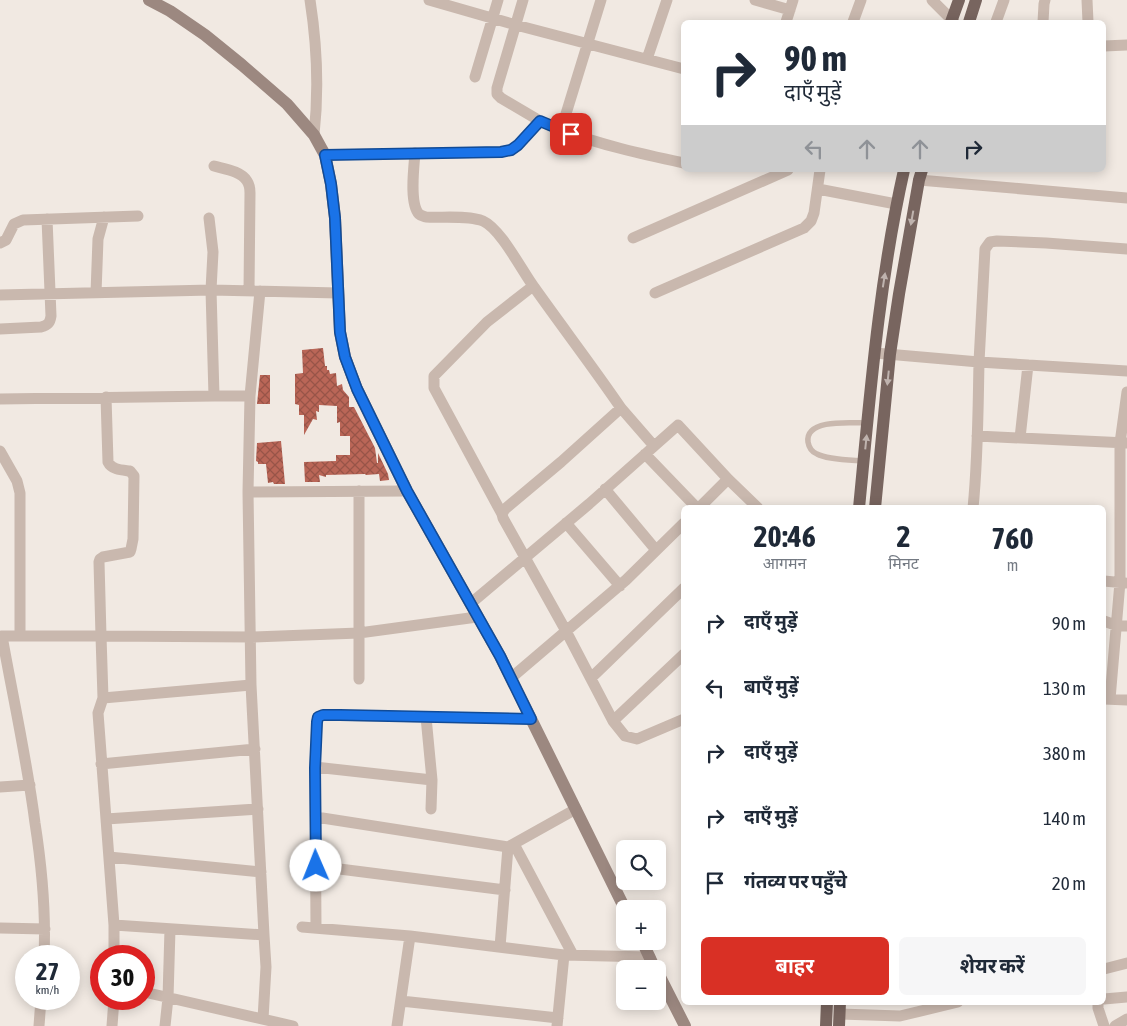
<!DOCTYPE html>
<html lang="hi">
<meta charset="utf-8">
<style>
:root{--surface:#fff;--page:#f6f6f7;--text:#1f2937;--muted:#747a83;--accent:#d93025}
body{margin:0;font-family:"Asap Condensed","Noto Sans Devanagari",sans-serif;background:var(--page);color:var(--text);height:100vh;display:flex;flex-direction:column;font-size:19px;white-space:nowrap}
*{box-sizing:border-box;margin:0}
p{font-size:16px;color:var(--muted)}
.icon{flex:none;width:28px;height:28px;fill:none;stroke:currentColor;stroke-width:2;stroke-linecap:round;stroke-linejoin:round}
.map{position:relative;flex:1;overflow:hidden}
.sheet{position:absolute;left:681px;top:505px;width:425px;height:500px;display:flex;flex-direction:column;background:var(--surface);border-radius:8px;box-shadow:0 2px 12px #0003}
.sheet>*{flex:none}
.guide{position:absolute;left:681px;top:20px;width:425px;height:152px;border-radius:8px;box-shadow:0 2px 12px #0003;background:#fff;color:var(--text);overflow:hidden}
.fabs{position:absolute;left:616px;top:840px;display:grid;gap:10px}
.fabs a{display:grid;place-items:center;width:50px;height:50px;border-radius:8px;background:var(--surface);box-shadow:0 2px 12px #0003;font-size:25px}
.speed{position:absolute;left:15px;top:945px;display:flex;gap:10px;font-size:25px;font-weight:700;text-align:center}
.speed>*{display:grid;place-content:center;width:65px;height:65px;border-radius:50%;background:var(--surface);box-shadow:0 2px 12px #0003;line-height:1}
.speed small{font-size:12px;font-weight:400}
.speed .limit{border:8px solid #d22;background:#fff;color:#111}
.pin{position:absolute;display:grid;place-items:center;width:42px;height:42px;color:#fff;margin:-21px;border-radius:10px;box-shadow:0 2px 8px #0006}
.me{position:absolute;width:55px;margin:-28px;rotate:359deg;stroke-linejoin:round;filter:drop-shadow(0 0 4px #0008)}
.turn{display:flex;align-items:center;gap:18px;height:105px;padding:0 20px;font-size:22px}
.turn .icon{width:65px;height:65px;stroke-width:2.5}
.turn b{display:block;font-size:35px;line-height:42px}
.lanes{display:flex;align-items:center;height:48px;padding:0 20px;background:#0003;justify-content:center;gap:25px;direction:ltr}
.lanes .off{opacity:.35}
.eta{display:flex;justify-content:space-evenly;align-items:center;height:85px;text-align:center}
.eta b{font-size:30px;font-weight:700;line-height:35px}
.cta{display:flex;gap:10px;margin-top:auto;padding:10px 20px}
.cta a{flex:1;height:58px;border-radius:8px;background:var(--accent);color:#fff;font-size:20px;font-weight:700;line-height:58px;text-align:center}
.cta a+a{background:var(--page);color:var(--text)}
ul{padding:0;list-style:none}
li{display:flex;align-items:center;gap:15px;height:65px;padding:0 20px}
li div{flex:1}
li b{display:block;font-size:19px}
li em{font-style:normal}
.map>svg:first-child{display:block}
.building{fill:url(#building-cross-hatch)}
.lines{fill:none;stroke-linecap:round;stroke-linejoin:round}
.lane{stroke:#c9b8ae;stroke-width:5.5}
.street{stroke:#c9b8ae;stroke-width:11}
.secondary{stroke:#9c8880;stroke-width:12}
.primary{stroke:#78655f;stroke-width:12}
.oneway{fill:#bfb3ae}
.route-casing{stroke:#114b97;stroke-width:12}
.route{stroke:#1a73e8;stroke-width:9}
</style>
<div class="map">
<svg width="1127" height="1026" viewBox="0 0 1127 1026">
<defs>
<pattern id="building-cross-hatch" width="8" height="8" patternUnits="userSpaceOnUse" patternTransform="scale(1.25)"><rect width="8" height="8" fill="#ba6657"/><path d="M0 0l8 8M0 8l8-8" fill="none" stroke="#985448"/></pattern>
</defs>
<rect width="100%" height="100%" fill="#f1e9e2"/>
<path class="building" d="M323 348 325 366H327V370H329L330 374 336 373 337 386 342 384 343 390 349 397V407H354L375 448 377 463H378V453L388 474 389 480 380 481 379 474 366 475 365 474 326 475V477L319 475 320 482H305L304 462 336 461V455H350V436H340V422L337 423V406L319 405V412L316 411 317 420 313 419 304 435V415H299V405L295 404V374L303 373 302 350Z
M260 375H270V404H257Z
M281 441 285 484H274L273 482 268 483 266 464H258V462L256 461 257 443Z"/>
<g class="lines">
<path class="lane" d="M864 461C851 460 828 460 817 454 812 452 809 448 808 442 805 418 852 423 868 423"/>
<path class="street" d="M310 0C317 45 319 90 314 135
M429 0 516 25 684 69
M523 0 497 88V94L501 98 540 121
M755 0 790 10
M932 0 954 22
M1087 0 1088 22
M786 22 793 0
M853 22 861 0
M996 22 1004 0
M1043 22 1044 4 1045 0
M1104 46 1127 45
M647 59 667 0
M475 77 498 0
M561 130C601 145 642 154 684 163
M415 153C414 167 409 203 419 214 421 216 422 216 426 217 441 218 469 215 483 221 501 229 522 271 534 287 563 328 593 367 621 408
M325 155 501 152 511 150 518 145 540 121 561 130 601 0
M214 166C225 169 241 171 247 181 249 184 250 190 250 193L249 291
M919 180 1127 198
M818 189 896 204
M209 218 213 252 211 290 214 396
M633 238 788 170
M0 243 6 240 14 224 23 220 138 216
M96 293 98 239 104 217
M655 293 804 228 811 221 814 213 820 170
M0 295 211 290 338 293
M0 329 41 327C48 325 50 323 51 316L47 219
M875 353 979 362 985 249 990 242 997 241 1046 243 1127 249
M106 397 108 462C112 470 122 470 130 471L134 476 133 539 131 549 130 552 103 557 100 559 99 562 101 636 252 637 359 633V679
M0 399 214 396H250
M977 436 1127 443
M1020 438 1028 365
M654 446 621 408 561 462 505 509 502 514 503 518 566 631 613 721 625 736 637 739 684 719
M0 451 17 481 20 493V636
M645 454 697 508
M605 489 656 550
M359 491V633L477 617
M248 492 250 396 260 291
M699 508 728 479 758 508
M973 508C978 459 978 410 979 362L1127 371
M502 514 434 388V376L487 322 533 286
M566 523 620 586
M1104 581 1125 583
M470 604 589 504 678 425 728 479
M1104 621 1115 625 1127 626
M511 678 626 580 684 523
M591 678 684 588
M103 698 251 685 248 492 407 491
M1104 699 1127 700
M1110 699 1120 582V443L1127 392
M426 717 432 780 431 809
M613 721 684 654
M101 764 255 749
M315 767 432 780
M0 787 30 785
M316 817 508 847
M106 819 258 809
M514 844 573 955
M109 857 261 872
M316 866 505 890
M114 925 264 935 251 685
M302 927 410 936
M0 928 45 929
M316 928 315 767 317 722 318 717 323 715 531 719
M500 947 508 847 576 809
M44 956C46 912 42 868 35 823 27 760 13 698 2 636H101L103 698 98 713 114 925V956
M1104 969 1127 963
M144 992 293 1026
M1104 999 1127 997
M401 1001 558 1018
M1098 1002V1008L1104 1026
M840 1014 900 1016 958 1002
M263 1019 266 967 264 935
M39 1026 41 999
M112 1026 114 999
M165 1026 168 998 170 929
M397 1026 410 936 564 955
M557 1026 564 955 650 957
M1115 1026 1127 1019"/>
<path class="secondary" d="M149 0 170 11 205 35 242 65 287 104 314 135 325 155 331 184 335 218 340 332 345 357 357 389 407 491 500 656 625 909
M642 941 655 969
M658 973 685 1026"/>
<path class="primary" d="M951 22 959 0
M969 22 976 0
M859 508C870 395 879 281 904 170
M875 508 890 354 899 294 919 180 922 170
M826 1026 827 1002
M839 1026 840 1002"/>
</g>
<defs><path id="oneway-solid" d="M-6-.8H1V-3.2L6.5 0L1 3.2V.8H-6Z" transform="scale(1.25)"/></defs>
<g class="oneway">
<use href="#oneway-solid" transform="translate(912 218) rotate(100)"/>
<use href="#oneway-solid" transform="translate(884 280) rotate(-81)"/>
<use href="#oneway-solid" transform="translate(888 378) rotate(96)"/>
<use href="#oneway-solid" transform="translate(866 442) rotate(-84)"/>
</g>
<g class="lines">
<g class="route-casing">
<path id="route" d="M316 866 315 768 317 722 318 717 323 715H340L531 719 500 656 407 491 357 389 345 357 340 332 335 218 331 184 325 155 501 152 511 150 518 145 540 121 571 134"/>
</g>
<use href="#route" class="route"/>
</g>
</svg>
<div class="fabs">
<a><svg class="icon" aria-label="search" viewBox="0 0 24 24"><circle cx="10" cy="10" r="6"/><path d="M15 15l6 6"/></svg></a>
<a>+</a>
<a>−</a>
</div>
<div class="speed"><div>27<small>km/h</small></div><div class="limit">30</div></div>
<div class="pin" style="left:571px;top:134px;background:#d93025"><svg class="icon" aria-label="arrive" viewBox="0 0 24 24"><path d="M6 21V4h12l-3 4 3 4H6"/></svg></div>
<svg class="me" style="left:316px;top:866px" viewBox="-20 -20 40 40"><circle r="19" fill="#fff"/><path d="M0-13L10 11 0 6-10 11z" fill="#1a73e8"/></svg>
<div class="guide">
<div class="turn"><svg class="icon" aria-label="right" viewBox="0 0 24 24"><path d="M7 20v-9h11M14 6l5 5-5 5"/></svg><div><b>90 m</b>दाएँ मुड़ें</div></div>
<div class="lanes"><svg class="icon off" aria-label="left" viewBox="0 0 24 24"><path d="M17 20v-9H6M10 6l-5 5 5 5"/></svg><svg class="icon off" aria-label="ahead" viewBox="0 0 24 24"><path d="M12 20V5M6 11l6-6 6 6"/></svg><svg class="icon off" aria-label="ahead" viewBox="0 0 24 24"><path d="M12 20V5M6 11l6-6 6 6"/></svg><svg class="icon" aria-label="right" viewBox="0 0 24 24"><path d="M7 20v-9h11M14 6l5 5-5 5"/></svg></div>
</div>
<section class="sheet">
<div class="eta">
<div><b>20:46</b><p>आगमन</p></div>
<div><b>2</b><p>मिनट</p></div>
<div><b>760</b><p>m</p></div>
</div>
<ul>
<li><svg class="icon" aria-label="right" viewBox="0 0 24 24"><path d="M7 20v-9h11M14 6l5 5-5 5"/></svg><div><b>दाएँ मुड़ें</b></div><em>90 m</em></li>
<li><svg class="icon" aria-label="left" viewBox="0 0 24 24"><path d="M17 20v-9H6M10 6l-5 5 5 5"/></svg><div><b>बाएँ मुड़ें</b></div><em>130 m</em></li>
<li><svg class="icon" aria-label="right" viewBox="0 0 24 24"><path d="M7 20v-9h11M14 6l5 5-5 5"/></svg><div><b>दाएँ मुड़ें</b></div><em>380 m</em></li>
<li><svg class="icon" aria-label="right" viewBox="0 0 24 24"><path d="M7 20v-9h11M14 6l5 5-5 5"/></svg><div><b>दाएँ मुड़ें</b></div><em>140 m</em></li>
<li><svg class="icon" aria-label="arrive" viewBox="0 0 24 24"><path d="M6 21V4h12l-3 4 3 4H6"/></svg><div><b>गंतव्य पर पहुँचे</b></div><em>20 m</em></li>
</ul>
<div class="cta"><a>बाहर</a><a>शेयर करें</a></div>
</section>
</div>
